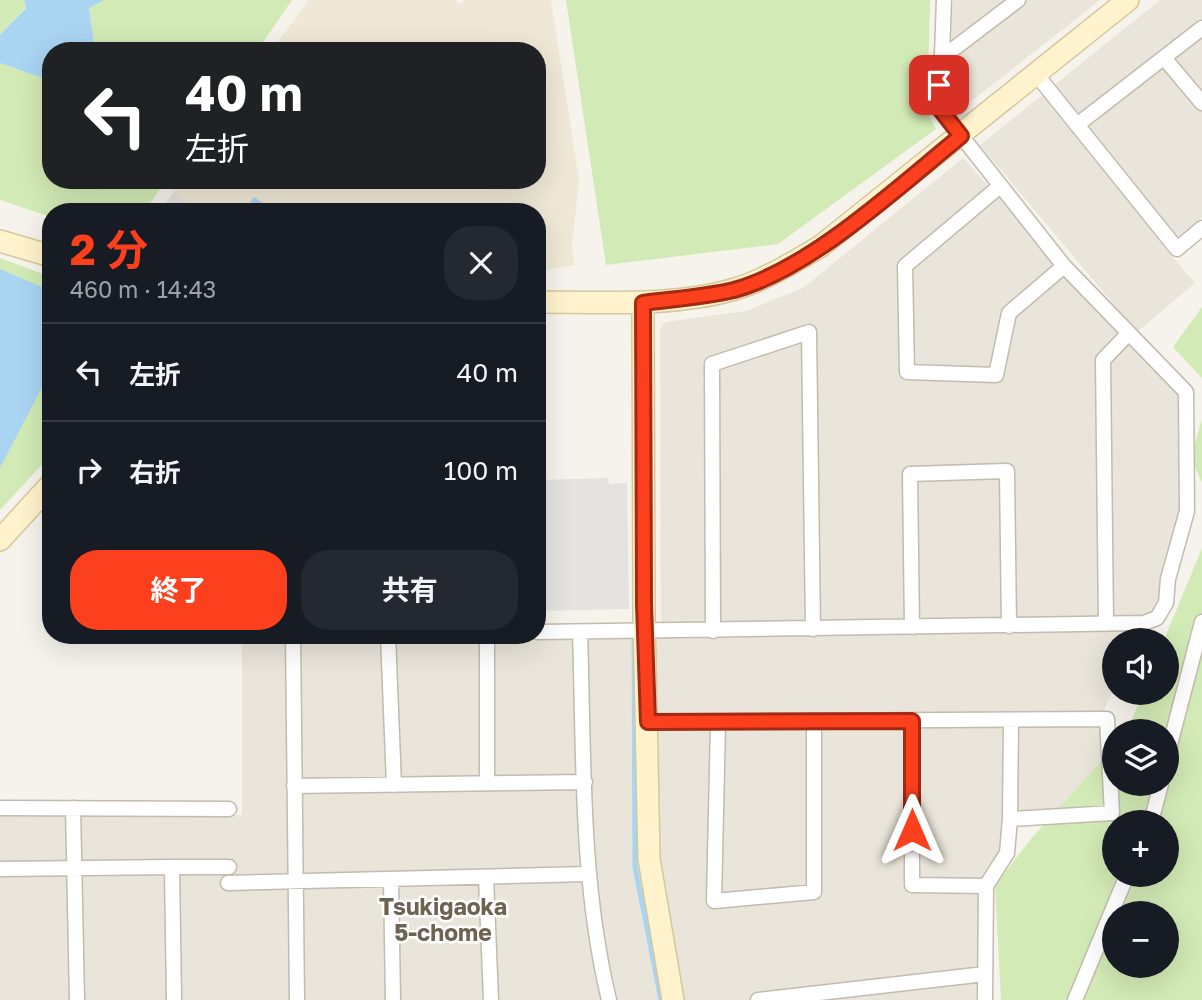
<!DOCTYPE html>
<html lang="ja">
<meta charset="utf-8">
<style>
:root{--surface:#171b24;--page:#242831;--text:#f1f3f6;--muted:#9ea1a6;--line:#363941;--accent:#fc3f1d}
body{margin:0;font-family:"Golos Text","Noto Sans JP",sans-serif;background:var(--page);color:var(--text);height:100vh;display:flex;flex-direction:column;font-size:26px;white-space:nowrap}
*{box-sizing:border-box;margin:0}
p{font-size:23px;color:var(--muted)}
.icon{flex:none;width:38px;height:38px;fill:none;stroke:currentColor;stroke-width:2;stroke-linecap:round;stroke-linejoin:round}
.map{position:relative;flex:1;overflow:hidden}
.sheet{position:absolute;left:42px;top:203px;width:504px;height:441px;display:flex;flex-direction:column;background:var(--surface);border-radius:28px;box-shadow:0 7px 28px #0002}
.sheet>*{flex:none}
.top-card{position:absolute;left:42px;top:42px;width:504px;height:147px;border-radius:28px;box-shadow:0 7px 28px #0002;background:#202124;color:#fff;overflow:hidden}
.buttons{position:absolute;left:1102px;top:628px;display:grid;gap:14px}
.buttons a{display:grid;place-items:center;width:77px;height:77px;border-radius:50%;background:var(--surface);box-shadow:0 7px 28px #0002;font-size:35px}
.pin{position:absolute;display:grid;place-items:center;width:60px;height:60px;color:#fff;margin:-30px;border-radius:14px;box-shadow:0 4px 10px #0006}
.me{position:absolute;width:77px;margin:-38px;rotate:0deg;stroke-linejoin:round;filter:drop-shadow(0 0 5px #0008)}
.turn{display:flex;align-items:center;gap:24px;height:147px;padding:0 28px;font-size:32px}
.turn .icon{width:91px;height:91px;stroke-width:2.5}
.turn b{display:block;font-size:49px;line-height:60px}
.round{display:grid;place-items:center;flex:none;width:74px;height:74px;border-radius:28px;background:var(--page)}
.summary{display:flex;align-items:center;justify-content:space-between;height:119px;padding:0 28px}
h1{font-size:42px;font-weight:700;line-height:52px;color:var(--accent)}
.cta{display:flex;gap:14px;margin-top:auto;padding:14px 28px}
.cta a{flex:1;height:80px;border-radius:28px;background:var(--accent);color:#fff;font-size:28px;font-weight:700;line-height:80px;text-align:center}
.cta a+a{background:var(--page);color:var(--text)}
ul{padding:0;list-style:none}
li{display:flex;align-items:center;gap:21px;height:98px;padding:0 28px;border-top:2px solid var(--line)}
li div{flex:1}
li b{display:block;font-size:26px}
li em{font-style:normal}
.map>svg:first-child{display:block}
.residential{fill:#eae5da}
.education{fill:#efe8d6}
.green{fill:#d2eab5;fill-rule:evenodd}
.parking{fill:#e5e3e0}
.water{fill:#a9d4f2}
.lines{fill:none;stroke-linecap:round;stroke-linejoin:round}
.stream{stroke:#a9d4f2;stroke-width:5}
.street-casing{stroke:#c2bbae;stroke-width:17}
.secondary-casing{stroke:#d6c79b;stroke-width:24}
.street{stroke:#fff;stroke-width:14}
.secondary{stroke:#fff3cd;stroke-width:21}
.route-casing{stroke:#a42913;stroke-width:18}
.route{stroke:#fc3f1d;stroke-width:12}
.labels{text-anchor:middle;dominant-baseline:central;stroke-width:5;stroke-linejoin:round;paint-order:stroke}
.neighbourhood-label{font-size:23px;font-weight:bold;fill:#6e6250;stroke:#fff}
</style>
<div class="map">
<svg width="1202" height="1000" viewBox="0 0 1202 1000">
<rect width="100%" height="100%" fill="#f6f3ec"/>
<path class="residential" d="M953 0H1100L955 114 949 105Z
M1160 0H1202V217L1164 247 1195 283 1137 332 980 145Z
M963 158 1182 400V512L1155 610 1134 640H1115V686L1103 712 1105 809 1004 816V848L991 871 982 876 978 1000H0V813L242 815V638L661 637 660 329 665 322 746 311 803 288Z"/>
<path class="education" d="M309 0H455L460 5 464 0H551L579 179 572 248 575 265 537 272V212H159L182 180H537V51H271Z"/>
<path class="green" d="M0 0H24L26 7 0 35Z
M104 0H292L257 51H95L89 8Z
M566 0H930L927 112 936 129 778 244 606 265Z
M0 63 51 81V180H166L144 212H51V217L0 200Z
M0 258 51 277V455L0 510Z
M1202 307V378L1173 347Z
M1202 419V483L1191 457Z
M1202 548V1000H1001L995 885 1031 839 1115 746V784H1167V732L1127 731 1143 693H1167V640H1164ZM1115 822H1167V875H1115ZM1115 914H1167V966H1115Z"/>
<path class="parking" d="M174 192 201 212H159Z
M537 460H540V480L608 478 609 484 627 483 629 609 537 611Z"/>
<path class="water" d="M24 0H104L89 8 95 51H51V81L0 63V35L26 8Z
M254 197 275 212H244Z
M0 269 51 291V370L0 468Z"/>
<g class="lines">
<path class="stream" d="M634 632 635 867 661 1000"/>
<g class="street-casing">
<path id="street" d="M1165 59 1202 103
M939 60 1018 0
M1036 74 1177 249 1202 228
M1077 125 1202 28
M1000 186 905 266 907 372 996 375 1009 313 1064 266
M1106 624 1103 360 1127 335
M912 627 910 474 1007 471 1009 626
M713 631 712 364 809 332 813 629
M537 632 1144 623 1157 618 1166 603 1168 579 1187 511 1186 392 1064 266 940 109 944 0
M580 632C584 755 580 880 609 1000
M293 635 297 1000
M388 635 394 785
M912 721V885L986 886
M648 722 1107 719 1112 813 1010 819 1007 853 986 886 985 1000
M718 722 714 901 814 892V721
M1167 756 1202 622
M487 783V635
M294 786 585 782
M0 808 229 809
M73 808 77 1000
M1010 819 1011 720
M1151 822 1161 784
M172 867H229
M0 869 172 867 174 1000
M486 877 491 1000
M391 879 393 1000
M228 883 587 874
M758 1000 985 974
M1075 1000 1127 875"/>
</g>
<g class="secondary-casing">
<path id="secondary" d="M0 241 51 256
M537 302C600 302 674 307 735 289 765 280 794 262 821 246L1128 0
M643 303 644 615 649 859 673 1000
M0 540 51 484"/>
</g>
<use href="#street" class="street"/>
<use href="#secondary" class="secondary"/>
</g>
<g class="lines">
<g class="route-casing">
<path id="route" d="M912 830V721L648 722 644 604 643 303C673 299 705 297 734 290 811 269 899 186 961 136L940 109 939 85"/>
</g>
<use href="#route" class="route"/>
</g>
<g class="labels">
<g class="neighbourhood-label">
<text x="443" y="906">Tsukigaoka<tspan x="443" dy="26">5-chome</tspan></text>
</g>
</g>
</svg>
<div class="buttons">
<a><svg class="icon" aria-label="sound" viewBox="0 0 24 24"><path d="M4 9h4l5-4v14l-5-4H4zM17 9q2 3 0 6"/></svg></a>
<a><svg class="icon" aria-label="layers" viewBox="0 0 24 24"><path d="M12 4l9 5-9 5-9-5zM3 14l9 5 9-5"/></svg></a>
<a>+</a>
<a>−</a>
</div>
<div class="pin" style="left:939px;top:85px;background:#d93025"><svg class="icon" aria-label="arrive" viewBox="0 0 24 24"><path d="M6 21V4h12l-3 4 3 4H6"/></svg></div>
<svg class="me" style="left:912px;top:830px" viewBox="-20 -20 40 40"><path d="M0-17L14 15 0 8-14 15z" fill="#fc3f1d" stroke="#fff" stroke-width="4"/></svg>
<div class="top-card">
<div class="turn"><svg class="icon" aria-label="left" viewBox="0 0 24 24"><path d="M17 20v-9H6M10 6l-5 5 5 5"/></svg><div><b>40 m</b>左折</div></div>
</div>
<section class="sheet">
<div class="summary"><div><h1>2 分</h1><p>460 m · 14:43</p></div><a class="round"><svg class="icon" aria-label="close" viewBox="0 0 24 24"><path d="M6 6l12 12M18 6L6 18"/></svg></a></div>
<ul>
<li><svg class="icon" aria-label="left" viewBox="0 0 24 24"><path d="M17 20v-9H6M10 6l-5 5 5 5"/></svg><div><b>左折</b></div><em>40 m</em></li>
<li><svg class="icon" aria-label="right" viewBox="0 0 24 24"><path d="M7 20v-9h11M14 6l5 5-5 5"/></svg><div><b>右折</b></div><em>100 m</em></li>
</ul>
<div class="cta"><a>終了</a><a>共有</a></div>
</section>
</div>
